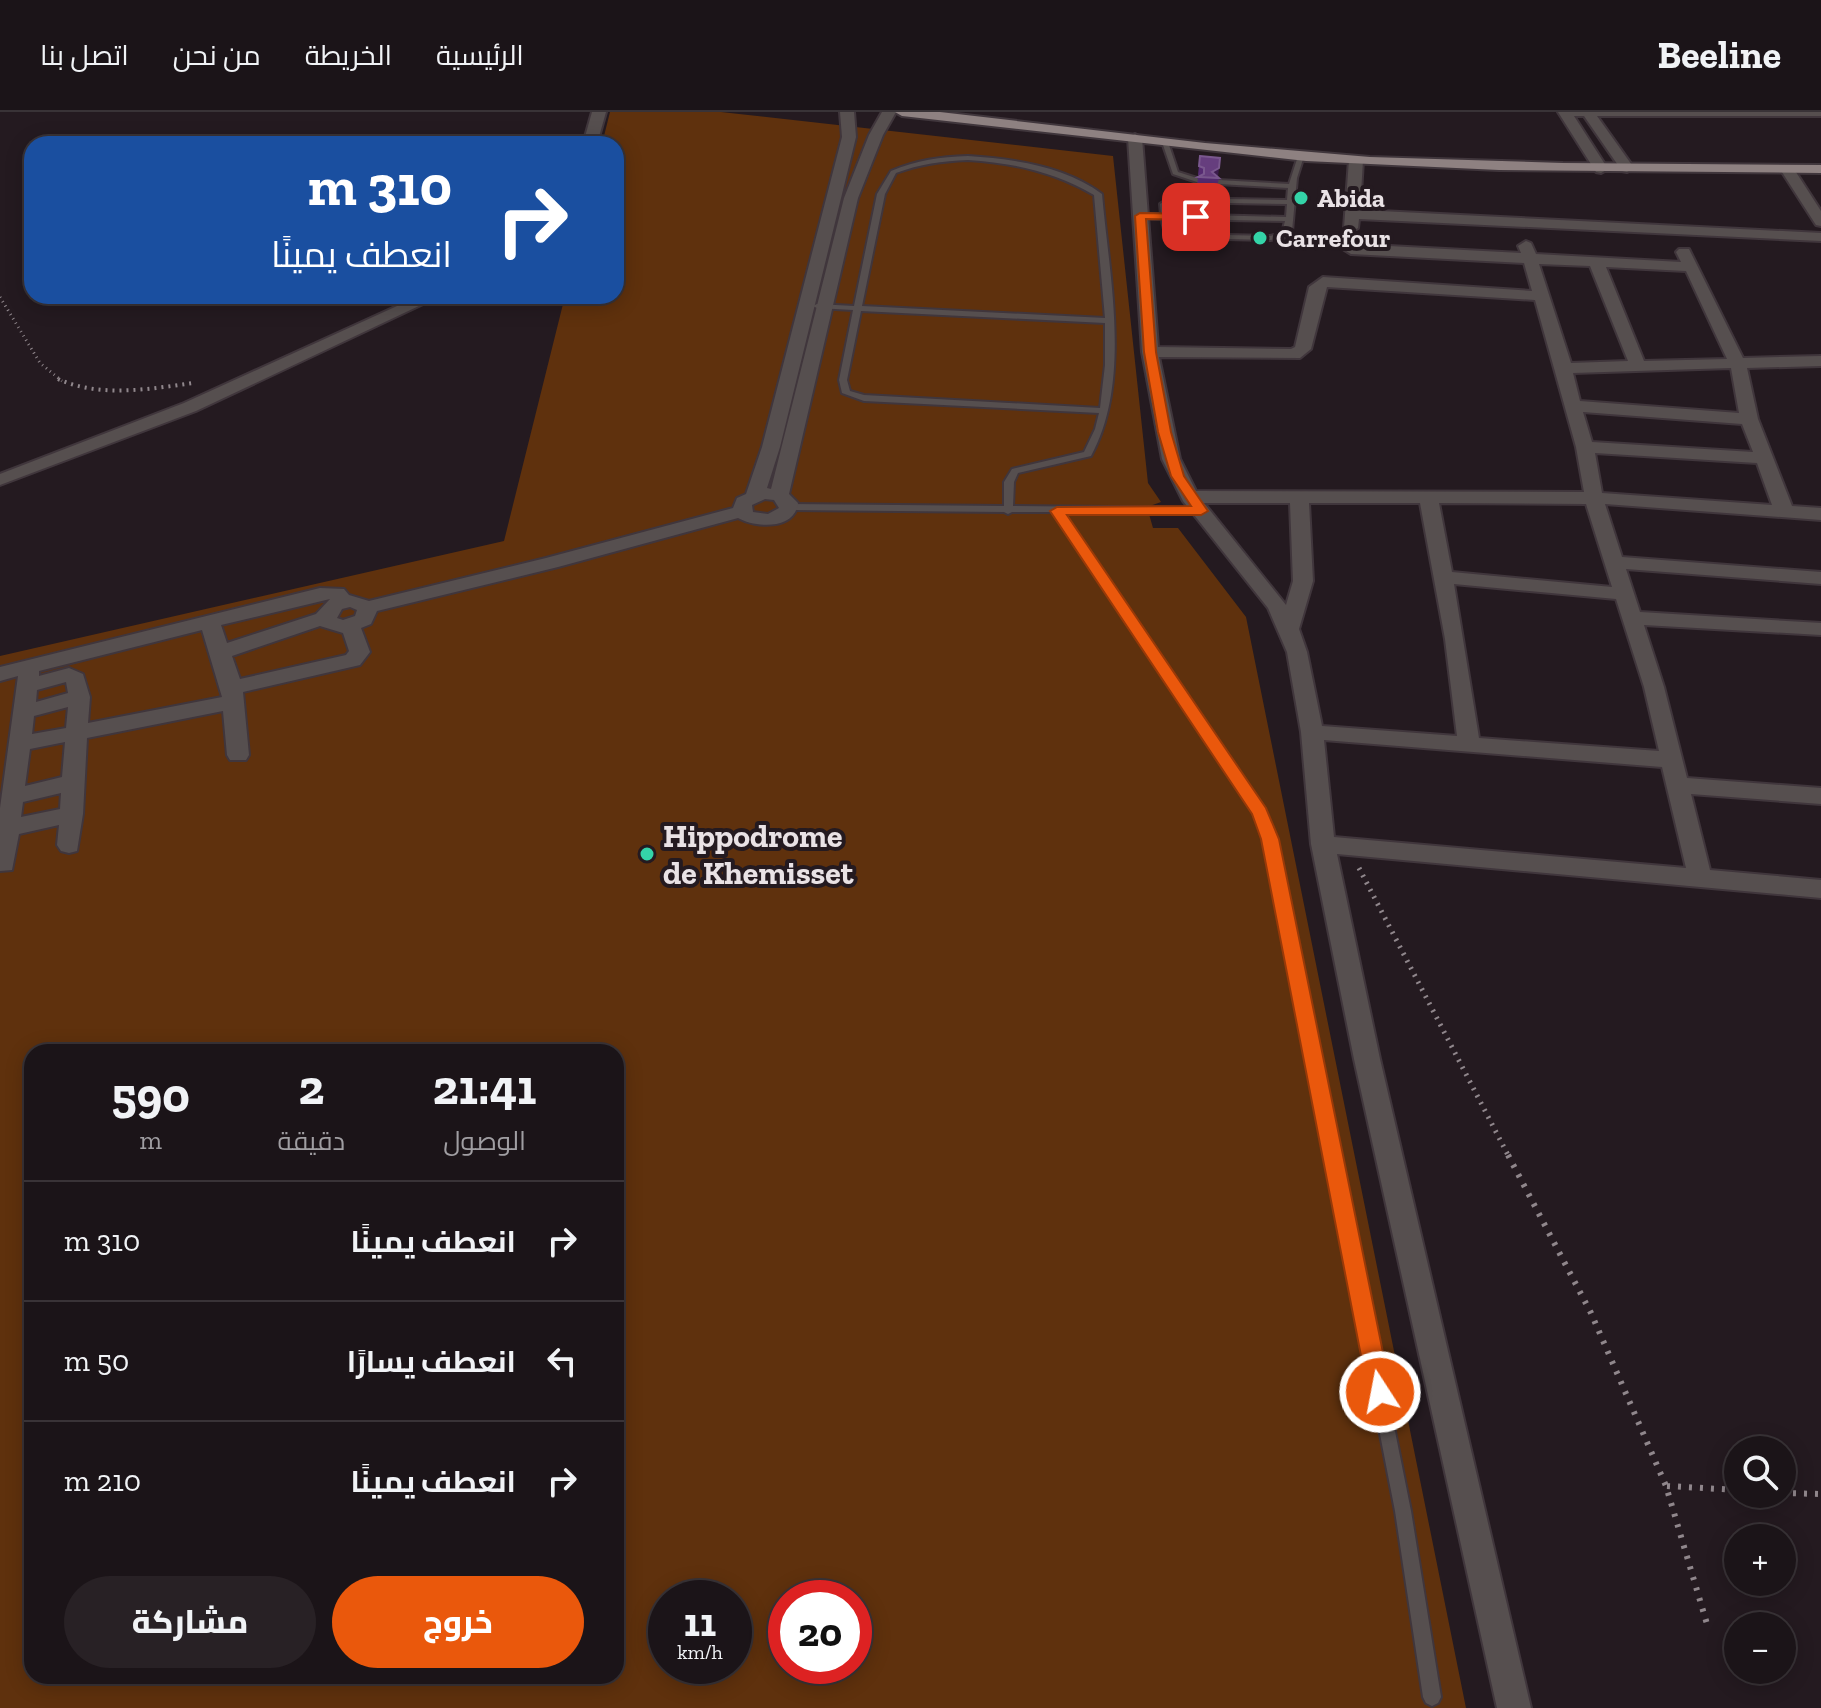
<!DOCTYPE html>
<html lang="ar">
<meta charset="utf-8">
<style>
:root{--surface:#1b1418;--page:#282125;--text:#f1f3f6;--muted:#a09ea2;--line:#393337;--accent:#ea580c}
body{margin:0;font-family:"Zilla Slab",Cairo,serif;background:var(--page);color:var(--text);direction:rtl;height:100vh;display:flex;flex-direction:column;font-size:30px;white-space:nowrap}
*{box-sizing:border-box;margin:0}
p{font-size:26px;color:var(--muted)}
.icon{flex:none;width:44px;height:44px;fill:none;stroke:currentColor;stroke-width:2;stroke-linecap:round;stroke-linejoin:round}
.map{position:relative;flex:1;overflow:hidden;direction:ltr}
.side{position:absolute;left:24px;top:932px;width:600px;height:640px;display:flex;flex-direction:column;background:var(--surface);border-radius:24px;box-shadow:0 4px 20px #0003,0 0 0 2px var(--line);direction:rtl}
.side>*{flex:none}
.hud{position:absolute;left:24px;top:24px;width:600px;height:168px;border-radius:24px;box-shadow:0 4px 20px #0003,0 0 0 2px var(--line);direction:rtl;background:#1a4fa0;color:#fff;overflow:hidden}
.controls{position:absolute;left:1724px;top:1324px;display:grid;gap:16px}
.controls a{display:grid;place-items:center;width:72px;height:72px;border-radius:50%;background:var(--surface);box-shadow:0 4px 20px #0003,0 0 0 2px var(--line);font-size:40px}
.speed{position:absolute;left:648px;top:1468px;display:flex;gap:16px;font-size:40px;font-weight:700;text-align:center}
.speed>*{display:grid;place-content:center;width:104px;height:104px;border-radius:50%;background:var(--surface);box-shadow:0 4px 20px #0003,0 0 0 2px var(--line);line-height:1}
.speed small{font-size:20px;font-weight:400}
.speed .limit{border:12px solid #d22;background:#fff;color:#111}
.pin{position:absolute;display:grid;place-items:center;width:68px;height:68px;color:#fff;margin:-34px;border-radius:16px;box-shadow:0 4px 12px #0006}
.me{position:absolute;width:88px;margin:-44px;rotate:349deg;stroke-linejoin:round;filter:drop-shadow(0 0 6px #0008)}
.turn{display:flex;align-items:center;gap:28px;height:168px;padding:0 40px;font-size:36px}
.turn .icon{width:104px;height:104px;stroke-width:2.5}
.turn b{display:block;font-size:56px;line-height:68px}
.eta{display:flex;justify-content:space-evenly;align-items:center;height:136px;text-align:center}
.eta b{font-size:48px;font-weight:800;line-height:56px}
.cta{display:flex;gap:16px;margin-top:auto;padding:16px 40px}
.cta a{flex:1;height:92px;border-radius:48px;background:var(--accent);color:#fff;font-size:32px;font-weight:800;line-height:92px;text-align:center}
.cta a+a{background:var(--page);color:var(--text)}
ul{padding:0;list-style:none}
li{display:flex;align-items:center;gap:24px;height:120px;padding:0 40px;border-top:2px solid var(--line)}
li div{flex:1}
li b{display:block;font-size:30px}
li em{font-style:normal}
header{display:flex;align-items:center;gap:48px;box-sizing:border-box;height:112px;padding:0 40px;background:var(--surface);border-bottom:2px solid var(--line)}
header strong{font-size:38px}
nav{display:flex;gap:44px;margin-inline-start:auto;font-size:28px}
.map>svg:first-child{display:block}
.green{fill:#5f310d;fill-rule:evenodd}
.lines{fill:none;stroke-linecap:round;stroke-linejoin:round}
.service-casing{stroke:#40363c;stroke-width:4}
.minor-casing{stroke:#40363c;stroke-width:4}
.primary-casing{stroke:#40363c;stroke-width:4}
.path-far3{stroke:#90878c;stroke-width:3;stroke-dasharray:1 4;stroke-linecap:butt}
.path-far2{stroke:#90878c;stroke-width:4;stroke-dasharray:2 5;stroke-linecap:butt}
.path-far1{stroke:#90878c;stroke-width:5;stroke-dasharray:2 6;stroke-linecap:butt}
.path{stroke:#90878c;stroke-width:6;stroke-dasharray:3 8;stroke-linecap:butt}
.service{fill:#564f4f;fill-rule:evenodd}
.minor{fill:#564f4f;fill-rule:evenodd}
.primary{fill:#8e8181;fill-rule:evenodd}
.wall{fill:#562b72}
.shaded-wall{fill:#3b1c4c}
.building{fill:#663e7e;stroke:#7a588e;stroke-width:2}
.route{fill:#ea580c;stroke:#983908;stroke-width:2}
.poi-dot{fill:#34d4a8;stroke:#241a20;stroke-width:3}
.labels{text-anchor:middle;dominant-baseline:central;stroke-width:8;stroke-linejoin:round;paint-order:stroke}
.far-poi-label{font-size:26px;font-weight:bold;fill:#e9e2e5;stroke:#241a20;text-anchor:start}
.poi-label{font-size:32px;font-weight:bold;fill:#e9e2e5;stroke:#241a20;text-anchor:start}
</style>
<header>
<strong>Beeline</strong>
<nav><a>الرئيسية</a><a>الخريطة</a><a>من نحن</a><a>اتصل بنا</a></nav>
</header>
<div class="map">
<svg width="1821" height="1596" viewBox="0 0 1821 1596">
<rect width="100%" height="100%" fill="#241a20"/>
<path class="green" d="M610 0H721L1113 44 1148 371 1161 390 1147 395 1153 416H1178L1246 505 1466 1596H0V544L504 429 565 184H616V32H602ZM32 940H616V1564H32ZM666 1486H734V1554H666ZM786 1486H854V1554H786Z"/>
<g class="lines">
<g class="service-casing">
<path id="service" d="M1165 28 1168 30 1178 60 1200 67V71L1173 62 1162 30Z
M1301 42 1304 44 1297 66 1292 119 1288 125 1270 128 1182 126C1168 123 1163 122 1162 107L1140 106 1136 104 1140 102H1161L1160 92 1169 86 1287 88 1288 76 1218 72 1214 70 1218 68 1289 72 1298 44ZM1171 90 1287 92 1286 105 1169 102 1168 93ZM1169 107 1285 109 1282 121 1270 124 1182 122 1174 120 1170 115Z
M968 44C1014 47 1065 54 1102 82 1109 163 1132 270 1091 344L1018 361 1014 370 1013 394 1201 396 1206 399 1201 402 1063 400 1264 697 1276 727 1411 1399 1441 1585 1438 1591 1432 1594 1426 1591 1423 1585 1395 1399 1264 727 1255 701 1053 400H1012L1008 402 1004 400 790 398 785 395 790 392 1004 394V370L1012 357 1084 340 1095 317 1099 301 864 289 842 281 839 268 853 198 817 196 813 194 817 192 854 194 877 82 891 59C917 48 940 45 968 44ZM968 48C1014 51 1055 60 1094 83L1105 206 862 194 885 82 896 61C920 52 942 49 968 48ZM861 199 1105 211V253L1100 296 864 283 850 279 847 268Z"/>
</g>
<g class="minor-casing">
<path id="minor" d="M592 0H606L597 32H583Z
M840 0H854L856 25 780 335 767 376 771 377 844 86 869 23 882 0H896L883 23 858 86 789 382 798 391C795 418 756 416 738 406L558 455 377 499 371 512 361 516 370 540 360 553 243 580 249 643 246 648H230L227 643 223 599 87 626 83 702 77 739 69 741 61 739 57 733 59 713 19 722 12 758 0 759V696L18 564 0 569V555L320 476 344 477 349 483 369 489 546 446 733 396 737 386 746 382 762 335 842 25ZM765 387 774 388 779 396 768 402 753 400 752 393ZM330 487 316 502 227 531 221 513ZM350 495 357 498 355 504 343 508 337 506 342 497ZM320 514 343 521 349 539 346 543 240 567 232 544ZM202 518 222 585 88 611 90 585 83 562 69 556 39 564V559ZM66 570 68 581 36 590 37 578ZM68 595 66 616 32 622 34 604ZM65 630 62 665 25 674 30 637ZM61 681 60 697 21 705 23 690Z
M1558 0H1821V4H1597L1634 56 1627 60 1622 59 1584 4H1574L1608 57 1601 61 1596 60Z
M1135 22 1142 26 1158 235 1291 237 1295 235 1309 175 1323 165 1532 179 1524 151 1351 142 1343 137 1351 132 1521 141 1518 134 1526 129 1531 131 1536 142 1681 150 1676 140 1679 137H1689L1743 246 1821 244V254L1747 256 1758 307 1792 394 1821 396V408L1605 392 1622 445 1821 460V472L1626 457 1640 500 1821 511V523L1644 513 1664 575 1687 666 1821 676V692L1691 682 1710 758 1821 768V786L1337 742 1380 947 1531 1596H1497L1354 947 1311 732 1301 620 1287 540 1268 496 1183 389 1162 347 1142 240 1128 26ZM1539 152 1590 154 1628 249 1571 251ZM1606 155 1686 159 1727 247 1644 249ZM1327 175 1535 188 1576 335 1584 380 1196 379 1180 347 1159 245 1300 246 1311 237ZM1731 256 1739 301 1580 289 1573 261ZM1583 300 1742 312 1753 340 1592 330ZM1595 341 1757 351 1772 393 1602 381ZM1204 391H1290L1293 469 1286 493ZM1309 391H1420L1445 527 1457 624 1322 614 1307 540 1299 517 1313 469ZM1439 391 1586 392 1612 475 1452 460ZM1454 472 1616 487 1644 575 1659 639 1479 626ZM1324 628 1662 655 1686 756 1334 725Z
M1356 44 1363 48 1360 98 1821 121V129L1359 107 1358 116 1351 120 1344 116 1349 48Z
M1787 53 1792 54 1821 99V114L1816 113 1780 57Z
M419 184H440L196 299 0 373V362L184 291Z"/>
</g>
<g class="primary-casing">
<path id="primary" d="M895 0H940L1205 31 1370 45 1563 51 1821 53V61L1499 58 1306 49 902 4Z"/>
</g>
<path class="path-far3" d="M0 185 40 251 62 269"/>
<path class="path-far2" d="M58 267C100 286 149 277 193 271"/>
<path class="path-far1" d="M1359 756 1509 1045"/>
<path class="path" d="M1508 1043 1591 1201 1666 1374 1707 1512
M1667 1374 1738 1378
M1782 1381 1821 1382"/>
<use href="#service" class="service"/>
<use href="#minor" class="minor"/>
<use href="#primary" class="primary"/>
</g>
<path class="wall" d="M1200 44 1219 66 1217 75 1197 74 1198 65 1200 64 1198 63Z"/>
<path class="shaded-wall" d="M1219 56 1218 65 1212 60Z"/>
<path class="building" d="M1200 44 1220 46 1219 56 1212 60 1219 66 1198 65 1204 62V56L1199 54Z"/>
<path class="route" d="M1140 101 1196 102 1202 105 1196 108 1146 107 1156 240 1171 320 1184 364 1208 399 1201 403H1067L1266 696 1279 727 1391 1280 1388 1288 1380 1291 1371 1288 1368 1280 1261 727 1252 702 1050 399 1057 395 1191 394 1171 364 1158 320 1144 240 1135 104Z"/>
<g class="poi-dot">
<circle cx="1301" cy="86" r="8"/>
<circle cx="1260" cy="126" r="8"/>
<circle cx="647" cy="742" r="8"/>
</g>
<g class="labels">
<g class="far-poi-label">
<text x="1317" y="86">Abida</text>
<text x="1276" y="126">Carrefour</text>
</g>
<g class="poi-label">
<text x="663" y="724">Hippodrome<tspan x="663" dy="37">de Khemisset</tspan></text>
</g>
</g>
</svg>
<div class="controls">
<a><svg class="icon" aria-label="search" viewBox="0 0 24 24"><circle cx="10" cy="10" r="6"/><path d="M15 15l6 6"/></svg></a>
<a>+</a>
<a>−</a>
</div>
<div class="speed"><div>11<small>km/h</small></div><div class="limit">20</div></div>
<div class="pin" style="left:1196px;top:105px;background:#d93025"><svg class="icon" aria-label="arrive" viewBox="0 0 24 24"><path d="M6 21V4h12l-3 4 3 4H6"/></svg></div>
<svg class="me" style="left:1380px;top:1280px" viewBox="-20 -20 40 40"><circle r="17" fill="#ea580c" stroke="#fff" stroke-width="3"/><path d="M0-11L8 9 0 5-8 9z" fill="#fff"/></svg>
<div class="hud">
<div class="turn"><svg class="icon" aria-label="right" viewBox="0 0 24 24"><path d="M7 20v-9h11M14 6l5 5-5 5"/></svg><div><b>310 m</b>انعطف يمينًا</div></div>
</div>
<section class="side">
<div class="eta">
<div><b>21:41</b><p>الوصول</p></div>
<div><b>2</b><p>دقيقة</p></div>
<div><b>590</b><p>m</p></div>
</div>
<ul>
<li><svg class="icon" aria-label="right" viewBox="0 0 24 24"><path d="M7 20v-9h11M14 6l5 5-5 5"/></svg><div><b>انعطف يمينًا</b></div><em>310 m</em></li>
<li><svg class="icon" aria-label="left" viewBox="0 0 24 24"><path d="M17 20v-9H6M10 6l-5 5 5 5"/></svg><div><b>انعطف يسارًا</b></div><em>50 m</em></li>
<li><svg class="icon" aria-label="right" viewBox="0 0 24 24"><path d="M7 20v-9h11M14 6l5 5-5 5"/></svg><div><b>انعطف يمينًا</b></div><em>210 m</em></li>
</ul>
<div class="cta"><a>خروج</a><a>مشاركة</a></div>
</section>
</div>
